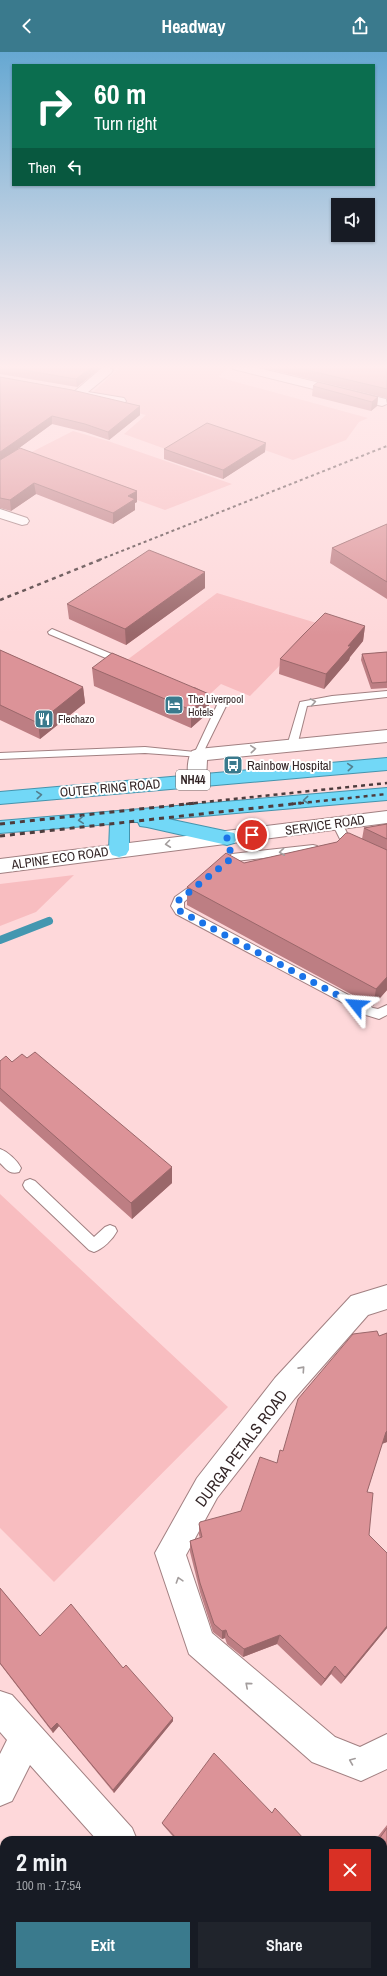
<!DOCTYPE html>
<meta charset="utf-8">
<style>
:root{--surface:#171b24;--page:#20242c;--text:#f1f3f6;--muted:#9ea1a6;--accent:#3a7a8d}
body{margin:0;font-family:"Archivo Narrow",sans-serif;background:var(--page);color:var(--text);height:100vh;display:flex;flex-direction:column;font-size:15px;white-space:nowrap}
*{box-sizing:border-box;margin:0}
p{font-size:13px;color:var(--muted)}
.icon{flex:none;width:22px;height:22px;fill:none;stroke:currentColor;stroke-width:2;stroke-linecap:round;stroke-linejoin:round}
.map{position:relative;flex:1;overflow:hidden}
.panel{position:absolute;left:0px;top:1784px;width:387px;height:140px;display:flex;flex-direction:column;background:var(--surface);border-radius:12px 12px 0 0;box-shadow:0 1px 3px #0004}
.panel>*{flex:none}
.hud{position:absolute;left:12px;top:12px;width:363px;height:122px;border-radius:0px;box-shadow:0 1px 3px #0004;background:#0b6e4f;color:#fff;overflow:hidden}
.tools{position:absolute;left:331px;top:146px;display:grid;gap:8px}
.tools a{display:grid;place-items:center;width:44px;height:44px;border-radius:0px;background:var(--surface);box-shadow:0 1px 3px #0004;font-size:20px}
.pin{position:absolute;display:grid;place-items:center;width:34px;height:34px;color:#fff;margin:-17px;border:2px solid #fff;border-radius:50%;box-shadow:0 1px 4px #0007}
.me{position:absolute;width:44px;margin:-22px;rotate:298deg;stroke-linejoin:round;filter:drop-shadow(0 0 3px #0008)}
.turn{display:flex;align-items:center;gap:14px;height:84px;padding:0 16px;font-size:18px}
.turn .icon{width:52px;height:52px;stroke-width:2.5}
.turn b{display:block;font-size:28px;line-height:34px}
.then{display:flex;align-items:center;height:38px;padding:0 16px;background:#0003;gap:8px;font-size:15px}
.round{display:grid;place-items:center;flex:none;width:42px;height:42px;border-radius:0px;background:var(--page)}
.headline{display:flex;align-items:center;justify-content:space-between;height:68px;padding:0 16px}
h1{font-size:24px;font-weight:700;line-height:30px}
.action{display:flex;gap:8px;margin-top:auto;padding:8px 16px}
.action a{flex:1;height:46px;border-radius:0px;background:var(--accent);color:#fff;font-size:16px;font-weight:700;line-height:46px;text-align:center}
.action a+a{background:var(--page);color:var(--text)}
header{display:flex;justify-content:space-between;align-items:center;height:52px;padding:0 16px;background:var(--accent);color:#fff;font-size:18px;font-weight:700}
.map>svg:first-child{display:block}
.green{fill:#f8bdc0}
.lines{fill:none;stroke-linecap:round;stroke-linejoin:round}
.stream{stroke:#4497b0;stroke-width:8}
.service-casing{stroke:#a28082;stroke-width:2}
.minor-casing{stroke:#a28082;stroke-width:2}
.tertiary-casing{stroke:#a28082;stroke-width:2}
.trunk-casing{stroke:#4594ad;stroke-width:2}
.service{fill:#fff;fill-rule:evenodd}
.minor{fill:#fff;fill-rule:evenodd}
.tertiary{fill:#fff;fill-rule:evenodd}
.trunk{fill:#72d8f7;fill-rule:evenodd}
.rail-far2{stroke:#4d3c3d;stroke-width:2;stroke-dasharray:3 3;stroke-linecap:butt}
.rail-far1{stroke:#4d3c3d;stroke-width:2.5;stroke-dasharray:4 4;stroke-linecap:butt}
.rail{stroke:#4d3c3d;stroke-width:3;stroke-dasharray:5 5;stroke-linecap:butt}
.wall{fill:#bd7e83}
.shaded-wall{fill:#9a676a}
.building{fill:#dc9398;stroke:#9a676a}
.oneway{stroke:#a39d9d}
.oneway2{stroke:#527e8e}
.route{stroke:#1a73e8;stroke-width:7;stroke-dasharray:0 12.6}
.labels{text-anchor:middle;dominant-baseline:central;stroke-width:4;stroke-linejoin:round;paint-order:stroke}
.far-poi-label{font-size:11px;fill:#332526;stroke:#fff;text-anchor:start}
.shield{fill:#fff;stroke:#706667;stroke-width:1}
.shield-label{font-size:12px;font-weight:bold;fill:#332526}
.poi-label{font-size:13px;fill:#332526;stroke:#fff;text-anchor:start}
.street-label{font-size:13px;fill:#332526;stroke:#fff}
.near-street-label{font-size:16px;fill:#332526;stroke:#fff}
</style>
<header><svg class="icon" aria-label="back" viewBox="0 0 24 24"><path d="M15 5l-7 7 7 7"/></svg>Headway<svg class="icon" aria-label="share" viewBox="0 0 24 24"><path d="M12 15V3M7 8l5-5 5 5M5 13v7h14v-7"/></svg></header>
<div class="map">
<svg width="387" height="1924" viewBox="0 0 387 1924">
<rect width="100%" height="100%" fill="#fed8da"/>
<path class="green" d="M122 314H222L229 315 218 325 368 366 359 370 346 388 293 408 208 378 171 399 124 382 146 363 84 348Z
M73 379 108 389 232 432 165 458 20 406Z
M217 541 320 572 250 644 221 632 210 642 127 608Z
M74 823 36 860 0 874V832Z
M0 1142 228 1355 54 1530 0 1476Z"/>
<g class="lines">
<path class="stream" d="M0 888 49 869"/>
<g class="service-casing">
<path id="service" d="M52 577 126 608 128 610 123 613 120 612 49 582 48 580Z
M194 636 227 652 201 705 145 701 0 707V701L145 695 195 700 217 653 191 641 189 639Z
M387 639V645L307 654 297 694 292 697 287 694 300 650 332 644Z
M337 768 341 769 353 793 352 796H344L343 793 332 771Z
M313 793 317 794 318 797 317 800 235 809 221 818 216 814 232 802Z
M199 828 204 832 184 850V856L373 956 378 957 387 953V963L379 967 366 963 176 862 171 854 175 845Z
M0 1097C8 1100 17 1108 21 1116L19 1120C10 1123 6 1117 0 1111Z
M30 1127 35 1129 94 1185 105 1175 110 1173 115 1175 117 1179C113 1187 103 1197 94 1200L89 1198 25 1137 23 1133 25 1129Z"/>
</g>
<g class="minor-casing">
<path id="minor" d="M107 314 113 318 111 321 88 340 124 346 126 349 124 352 120 353 75 345 73 342 75 339 103 315Z
M231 314H250L386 347 387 352 382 354 233 317Z
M0 457 27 466 29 469 27 472 22 473 0 466Z
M387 1233V1257L368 1263 295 1346 217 1446 186 1503 212 1581 335 1685 360 1695 387 1682V1717L361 1729 312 1710 189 1602 155 1501 197 1426 275 1326 351 1244Z
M0 1639 12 1643 132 1776 137 1788H97L30 1713 12 1749 0 1754V1702L7 1688 0 1680Z
M220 1920H258L260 1924H221Z"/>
</g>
<g class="tertiary-casing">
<path id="tertiary" d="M387 678V690L207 708 206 728 203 732 197 734 191 732C186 725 187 706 192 699L198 697Z
M387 759V771L0 821V807Z"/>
</g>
<g class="trunk-casing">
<path id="trunk" d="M387 706V718L0 752V740Z
M387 736V748L168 767 234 781 237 786 234 791 227 793 147 775 140 774 138 770H129V798L126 803 119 805 112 803 109 798 110 772 0 781V769Z"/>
</g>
<use href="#service" class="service"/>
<use href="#minor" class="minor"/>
<use href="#tertiary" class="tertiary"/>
<use href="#trunk" class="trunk"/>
<path class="rail-far2" d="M99 508 387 394"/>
<path class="rail-far1" d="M0 548 102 507
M186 752 387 731
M292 752 387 742"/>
<path class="rail" d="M0 772 196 751
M0 784 301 751"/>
</g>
<path class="wall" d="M0 314H103L77 335 0 322Z
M256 314H387V347L386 346Z
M0 325 140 354V363L109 388 85 380 52 372 12 401 137 450 135 451V458L113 472 36 442 11 459 0 456Z
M313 334 378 345 377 354 371 359 312 344Z
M164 397 265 400 223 427 164 407Z
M387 472V547L330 511 332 496Z
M205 536 126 593 69 567 67 552Z
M365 574 363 589 350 605 349 608 324 637 279 622 280 607Z
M0 598 83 635 85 651 40 687 0 668Z
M387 600V636L371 637 361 608 362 602Z
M92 616 209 642V660L191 676 94 634Z
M387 772V938L373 954 187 853V835L244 811 337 790 362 787 364 776Z
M0 1009 12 1010 172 1115V1131L132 1167 0 1049Z
M387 1281V1390L382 1392 367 1440 369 1483 387 1576 341 1632 331 1622 321 1634 277 1592 243 1605 227 1592 225 1586 222 1587 213 1580 200 1540 190 1500V1489L200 1486 199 1483V1472L241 1459 277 1411 283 1399 379 1284Z
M0 1536 40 1584 123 1616 173 1669 114 1741 59 1674 53 1681 0 1612Z
M272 1761 305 1788H176L163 1773 162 1771Z
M387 1773V1805L383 1800V1788H375Z"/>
<path class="shaded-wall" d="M93 314H103L77 335 76 327Z
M378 345 377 354 371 359 372 350Z
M140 354V363L109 388 108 380Z
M52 364V372L0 410V400Z
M266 391 265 400 223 427V418Z
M34 431 36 442 11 459 10 448Z
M137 439V450L135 451V458L113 472V461L128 444Z
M205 520V536L126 593 125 577Z
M365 574 363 589 350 605 349 608 324 637 326 622 348 594Z
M83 635 85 651 40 687 38 671Z
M209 642V660L191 676V658Z
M387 925V938L373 954 376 937Z
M172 1115V1131L132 1167 131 1151Z
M387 1379V1390L381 1392 386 1380Z
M387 1574V1576L341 1632 345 1625Z
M226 1578 225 1586 222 1587V1579Z
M280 1583 277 1592 243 1605 244 1597Z
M335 1614 331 1622 321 1634 325 1627Z
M173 1666V1669L114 1741 113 1738Z
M57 1671 59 1674 53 1681 51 1677Z"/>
<path class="building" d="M0 314H93L76 327Z
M290 314H387V337Z
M0 325 72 338 140 354 108 380 85 372 52 364 0 400Z
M318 330 378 345 372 350 313 334Z
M207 371 266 391 223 418 164 397Z
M20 396 137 439 128 444 135 447 113 461 34 431 10 448 0 446V408Z
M387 472V530L332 496Z
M149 498 205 520 125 577 67 552Z
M325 561 365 574 348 594H351L326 622 280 607 304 582Z
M0 598 83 635 38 671 0 653Z
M387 600V630L372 631 362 602Z
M112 601 209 642 191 658 92 616Z
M387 772V787L364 776Z
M346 781H349L387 798V925L376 937 187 835 226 801 244 811 337 790Z
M35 1000 172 1115 131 1151 0 1036V1009L6 1004 12 1010 22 1002 27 1006Z
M377 1279 379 1284 387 1281V1379L386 1380 367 1440 373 1441 369 1483 387 1501V1574L345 1625 335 1614 325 1627 280 1583 244 1597 228 1584 226 1578 222 1579 214 1572 200 1531 190 1489 202 1485 199 1472 200 1470 241 1459 260 1405 277 1411 280 1398 283 1399 298 1347 353 1282Z
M0 1536 40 1584 71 1552 123 1616 126 1613 173 1666 113 1738 57 1671 51 1677 0 1611Z
M214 1701 272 1761 275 1756 305 1788H178L162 1771Z
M387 1776V1797L383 1792V1788H380L379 1787Z
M383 1873 387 1877V1924H282L279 1920H383Z
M63 1920H165L163 1924H62Z"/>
<defs><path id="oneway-chevron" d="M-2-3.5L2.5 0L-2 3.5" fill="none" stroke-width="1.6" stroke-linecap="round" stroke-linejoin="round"/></defs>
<g class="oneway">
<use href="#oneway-chevron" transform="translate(313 650) rotate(-10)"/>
<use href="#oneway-chevron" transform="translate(253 697) rotate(-5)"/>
<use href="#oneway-chevron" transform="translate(168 792) rotate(173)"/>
<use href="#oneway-chevron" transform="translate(282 800) rotate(174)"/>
<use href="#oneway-chevron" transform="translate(302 1317) rotate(-48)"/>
<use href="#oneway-chevron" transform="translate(179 1528) rotate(-108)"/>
<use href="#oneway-chevron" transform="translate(248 1633) rotate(-139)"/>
<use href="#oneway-chevron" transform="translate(352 1709) rotate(-158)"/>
</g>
<g class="oneway2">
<use href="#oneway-chevron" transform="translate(350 715) rotate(-5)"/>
<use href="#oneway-chevron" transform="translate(39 743) rotate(-5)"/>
<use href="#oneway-chevron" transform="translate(306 748) rotate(175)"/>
<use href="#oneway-chevron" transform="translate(81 768) rotate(175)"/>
</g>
<linearGradient id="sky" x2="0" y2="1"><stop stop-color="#66a8d2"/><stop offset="0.54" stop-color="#ffedee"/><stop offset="1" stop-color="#ffedee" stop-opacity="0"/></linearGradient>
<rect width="387" height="583" fill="url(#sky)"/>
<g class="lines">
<path class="route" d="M252 783 227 786 232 806 179 848 177 854 180 859 356 953"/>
</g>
<defs>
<g id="hotel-square" transform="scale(1)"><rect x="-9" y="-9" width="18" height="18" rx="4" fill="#3a7a8d" stroke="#fff"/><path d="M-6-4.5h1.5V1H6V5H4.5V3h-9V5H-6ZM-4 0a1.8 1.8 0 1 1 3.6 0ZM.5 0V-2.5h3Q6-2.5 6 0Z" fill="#fff"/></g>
<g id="restaurant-square" transform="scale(1)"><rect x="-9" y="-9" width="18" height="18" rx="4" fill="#3a7a8d" stroke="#fff"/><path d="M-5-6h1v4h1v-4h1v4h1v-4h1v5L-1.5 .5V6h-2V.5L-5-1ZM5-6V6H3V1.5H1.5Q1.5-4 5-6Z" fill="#fff"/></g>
<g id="bus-square" transform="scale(1)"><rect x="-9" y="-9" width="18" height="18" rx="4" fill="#3a7a8d" stroke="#fff"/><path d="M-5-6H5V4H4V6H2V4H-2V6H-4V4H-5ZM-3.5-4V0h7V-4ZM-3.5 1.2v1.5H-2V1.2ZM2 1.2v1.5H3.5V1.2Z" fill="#fff"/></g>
</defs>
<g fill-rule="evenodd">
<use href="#hotel-square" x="174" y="653"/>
<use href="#restaurant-square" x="44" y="667"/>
<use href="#bus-square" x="233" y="713"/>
</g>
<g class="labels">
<g class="far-poi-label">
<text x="188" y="647">The Liverpool<tspan x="188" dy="13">Hotels</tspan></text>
<text x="58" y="667">Flechazo</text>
</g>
<rect class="shield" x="176" y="718" width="34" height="20" rx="3"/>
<g class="shield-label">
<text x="193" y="728">NH44</text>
</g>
<g class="poi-label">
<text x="247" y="713">Rainbow Hospital</text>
</g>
<g class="street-label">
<text transform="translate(110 736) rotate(-5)">OUTER RING ROAD</text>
<text transform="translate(325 773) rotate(-8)">SERVICE ROAD</text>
<text transform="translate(60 806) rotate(-8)">ALPINE ECO ROAD</text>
</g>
<g class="near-street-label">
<text transform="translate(241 1396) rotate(-53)">DURGA PETALS ROAD</text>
</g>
</g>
</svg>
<div class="tools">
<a><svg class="icon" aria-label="sound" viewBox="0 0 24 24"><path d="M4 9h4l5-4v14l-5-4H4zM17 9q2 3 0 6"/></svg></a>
</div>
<div class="pin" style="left:252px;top:783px;background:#d93025"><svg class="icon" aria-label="arrive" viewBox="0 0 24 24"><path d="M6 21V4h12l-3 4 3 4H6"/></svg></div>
<svg class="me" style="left:356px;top:953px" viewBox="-20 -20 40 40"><path d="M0-17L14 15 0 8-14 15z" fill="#1a73e8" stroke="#fff" stroke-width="4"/></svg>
<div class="hud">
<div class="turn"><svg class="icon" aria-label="right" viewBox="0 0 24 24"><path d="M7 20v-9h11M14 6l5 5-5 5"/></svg><div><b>60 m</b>Turn right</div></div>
<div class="then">Then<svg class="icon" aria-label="left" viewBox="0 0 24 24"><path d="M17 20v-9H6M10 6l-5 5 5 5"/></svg></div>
</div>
<section class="panel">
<div class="headline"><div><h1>2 min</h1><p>100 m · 17:54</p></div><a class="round" style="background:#d93025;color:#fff"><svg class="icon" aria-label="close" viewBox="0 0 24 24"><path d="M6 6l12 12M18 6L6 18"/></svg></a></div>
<div class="action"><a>Exit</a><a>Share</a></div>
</section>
</div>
